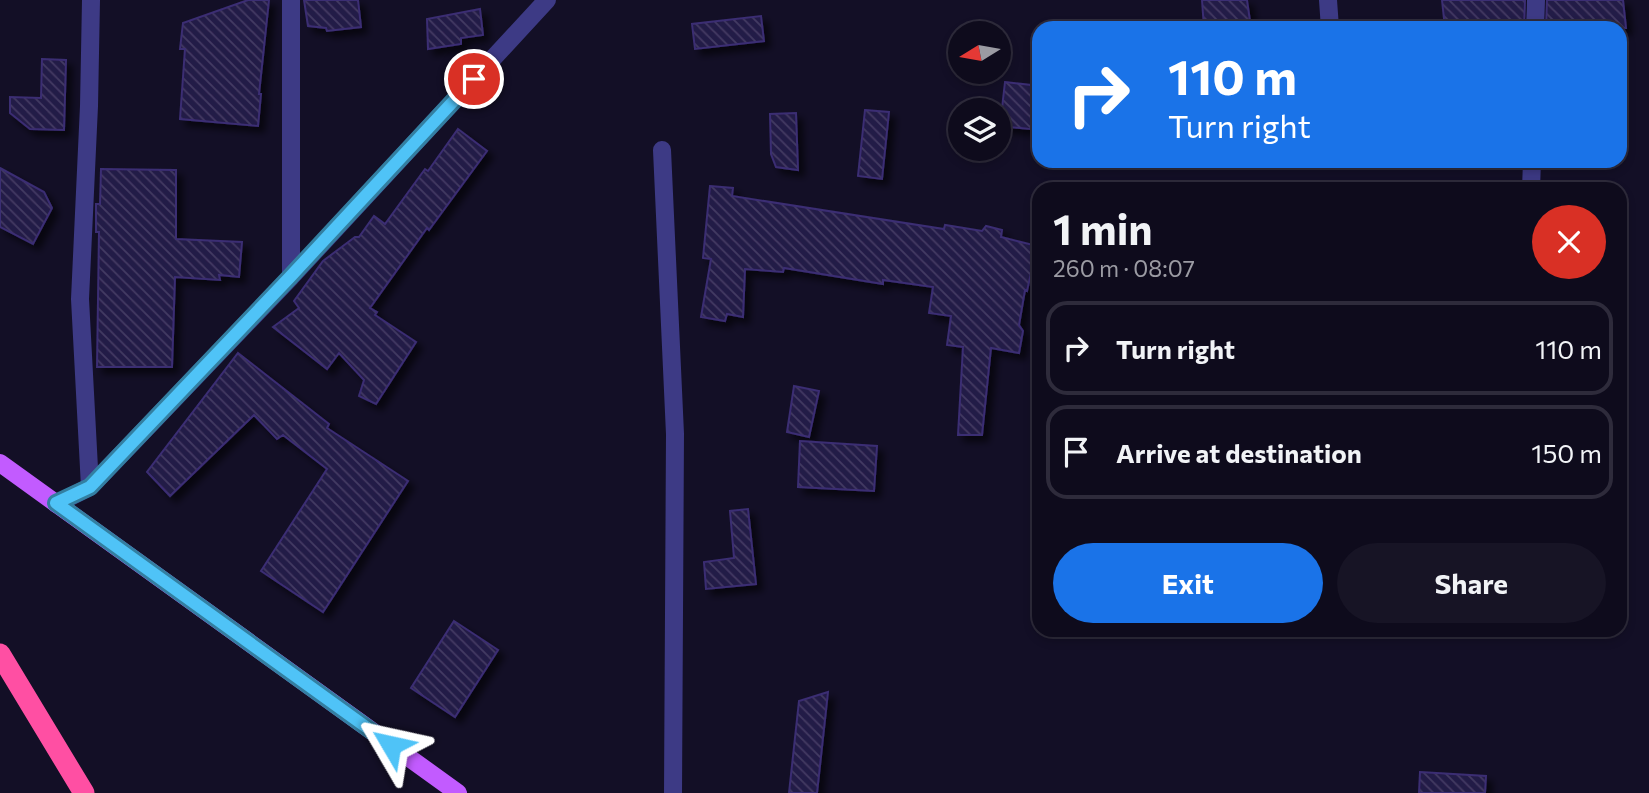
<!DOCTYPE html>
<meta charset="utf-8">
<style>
:root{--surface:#0e0b1c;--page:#171425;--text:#f1f3f6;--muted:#9b9ba3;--line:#2e2b3b;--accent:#1a73e8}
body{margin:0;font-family:Commissioner,sans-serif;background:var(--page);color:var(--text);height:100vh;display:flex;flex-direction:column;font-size:26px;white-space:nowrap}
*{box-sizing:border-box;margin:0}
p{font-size:23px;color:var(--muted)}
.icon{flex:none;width:38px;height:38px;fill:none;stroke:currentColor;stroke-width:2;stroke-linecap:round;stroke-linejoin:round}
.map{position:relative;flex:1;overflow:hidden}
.drawer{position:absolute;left:1032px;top:182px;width:595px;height:455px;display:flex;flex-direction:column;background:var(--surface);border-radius:21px;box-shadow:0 4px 10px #0003,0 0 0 2px var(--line)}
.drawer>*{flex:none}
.hud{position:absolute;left:1032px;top:21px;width:595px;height:147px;border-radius:21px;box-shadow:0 4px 10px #0003,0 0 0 2px var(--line);background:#1a73e8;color:#fff;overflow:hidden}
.needle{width:46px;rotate:259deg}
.fabs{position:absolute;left:948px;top:21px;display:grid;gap:14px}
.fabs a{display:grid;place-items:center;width:63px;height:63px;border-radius:50%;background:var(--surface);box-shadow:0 4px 10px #0003,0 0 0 2px var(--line);font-size:35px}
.pin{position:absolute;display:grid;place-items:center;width:60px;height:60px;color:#fff;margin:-30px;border:4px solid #fff;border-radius:50%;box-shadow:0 2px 7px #0007}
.me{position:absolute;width:77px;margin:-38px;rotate:306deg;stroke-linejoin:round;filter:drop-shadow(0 0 5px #0008)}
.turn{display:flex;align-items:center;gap:24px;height:147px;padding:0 21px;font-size:32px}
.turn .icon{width:91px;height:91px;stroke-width:2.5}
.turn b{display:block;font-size:49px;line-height:60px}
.round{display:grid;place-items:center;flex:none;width:74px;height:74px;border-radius:37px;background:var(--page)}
.overview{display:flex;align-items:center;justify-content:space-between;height:119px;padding:0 21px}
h1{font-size:42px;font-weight:700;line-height:52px}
.primary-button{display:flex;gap:14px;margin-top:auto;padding:14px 21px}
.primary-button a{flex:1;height:80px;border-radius:42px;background:var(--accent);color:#fff;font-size:28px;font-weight:700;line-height:80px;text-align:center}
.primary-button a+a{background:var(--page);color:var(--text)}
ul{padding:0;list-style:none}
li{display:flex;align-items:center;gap:21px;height:94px;margin:0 14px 10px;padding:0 7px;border:4px solid var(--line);border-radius:21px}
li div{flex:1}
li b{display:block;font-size:26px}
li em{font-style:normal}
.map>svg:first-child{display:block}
.building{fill:url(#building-back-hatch);stroke:#3b2d73;stroke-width:2;filter:url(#shadow)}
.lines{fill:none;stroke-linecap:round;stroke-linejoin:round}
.minor{stroke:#3d3a85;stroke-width:18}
.major{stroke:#c25bff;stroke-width:18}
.highway{stroke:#ff4fa3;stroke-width:21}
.route-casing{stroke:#337fa1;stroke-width:18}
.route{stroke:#4fc3f7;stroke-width:12}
</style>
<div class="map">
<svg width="1649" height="793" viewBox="0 0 1649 793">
<defs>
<pattern id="building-back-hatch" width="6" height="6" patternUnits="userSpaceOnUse" patternTransform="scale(1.75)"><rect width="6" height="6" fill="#241b47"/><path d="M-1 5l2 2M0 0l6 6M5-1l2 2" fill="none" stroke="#433b63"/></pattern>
<filter id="shadow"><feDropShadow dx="6" dy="6" stdDeviation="3.5" flood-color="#0009"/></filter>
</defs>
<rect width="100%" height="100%" fill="#130f26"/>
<path class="building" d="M248 0H269L259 94H261L258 126 180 119 185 49H180L183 23Z
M304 0H358L361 27 327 31 326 28 308 26Z
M1202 0H1247L1251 28H1204Z
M1442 0H1525L1524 28H1445Z
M1547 0H1623L1626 28H1546Z
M480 9 483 35 461 38V44L428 49 427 19Z
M761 16 764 41 695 49 692 24Z
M42 59 66 60 64 130 30 129 10 113V97L41 98Z
M1005 82 1040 86V130L1000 126Z
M865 110 889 112 882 179 858 176Z
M796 113 798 170 776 167 771 154 770 114Z
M458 129 487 151 429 230 427 228 370 308 377 312 375 315 416 342 376 404 359 396 364 380 339 353 327 369 273 327 299 308 294 301 323 261 355 237H359L374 216 385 224 425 169 428 171Z
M0 168 44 192 52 208 33 244 0 227Z
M101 169 176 170V239L242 242 239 277 219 275 220 280 175 277 172 367H97L99 232H96V204H100Z
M710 186 733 188 732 196 944 229 945 225 982 231 986 226 1002 230 1001 237 1037 246 1027 291 1025 290 1019 325 1023 331 1019 353 991 348 982 435H958L963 347 947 345 951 316 929 313 933 287 883 280V284L784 268 783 272 745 269 743 317 727 314 725 321 701 317 711 259 703 258Z
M238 353 329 424 327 428 408 481 323 612 261 571 327 469 283 435 277 439 254 415 170 496 147 472Z
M794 386 819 391 809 437 787 432Z
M800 441 877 446 874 491 798 487Z
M748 509 756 584 706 589 704 562 734 558 730 511Z
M454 621 498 650 455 717 411 688Z
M828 692 817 793H789L799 701Z
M1420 772 1486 776 1485 793H1419Z"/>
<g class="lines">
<path class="minor" d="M1328 0 1330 28
M1535 28 1536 0
M662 150 675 434 673 793
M1531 189 1532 161
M291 277 547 0
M90 487 80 299 89 106 91 0
M56 504 90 487 291 277V0"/>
<path class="major" d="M0 463 458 793"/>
<path class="highway" d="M0 654 84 793"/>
</g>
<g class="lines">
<g class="route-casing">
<path id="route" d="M391 745 56 503 90 487 290 277 474 79"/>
</g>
<use href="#route" class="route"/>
</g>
</svg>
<div class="fabs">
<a><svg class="needle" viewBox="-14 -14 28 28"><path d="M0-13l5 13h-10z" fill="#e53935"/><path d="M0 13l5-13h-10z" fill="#9b9ba3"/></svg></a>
<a><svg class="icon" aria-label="layers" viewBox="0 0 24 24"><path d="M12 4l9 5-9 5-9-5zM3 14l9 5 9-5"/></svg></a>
</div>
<div class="pin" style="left:474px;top:79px;background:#d93025"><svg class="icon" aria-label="arrive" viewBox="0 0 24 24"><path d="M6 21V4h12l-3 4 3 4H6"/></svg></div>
<svg class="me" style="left:391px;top:745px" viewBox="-20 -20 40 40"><path d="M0-17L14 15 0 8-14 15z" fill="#4fc3f7" stroke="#fff" stroke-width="4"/></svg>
<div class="hud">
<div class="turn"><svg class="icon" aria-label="right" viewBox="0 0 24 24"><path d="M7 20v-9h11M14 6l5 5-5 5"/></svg><div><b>110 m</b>Turn right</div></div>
</div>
<section class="drawer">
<div class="overview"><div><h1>1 min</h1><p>260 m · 08:07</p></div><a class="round" style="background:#d93025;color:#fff"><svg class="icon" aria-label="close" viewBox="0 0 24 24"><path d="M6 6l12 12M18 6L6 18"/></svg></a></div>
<ul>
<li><svg class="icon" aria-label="right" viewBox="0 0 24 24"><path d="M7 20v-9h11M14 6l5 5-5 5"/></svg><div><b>Turn right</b></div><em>110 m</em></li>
<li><svg class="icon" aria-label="arrive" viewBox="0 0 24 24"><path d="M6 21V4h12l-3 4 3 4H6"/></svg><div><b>Arrive at destination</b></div><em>150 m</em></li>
</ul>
<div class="primary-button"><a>Exit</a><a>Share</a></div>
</section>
</div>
